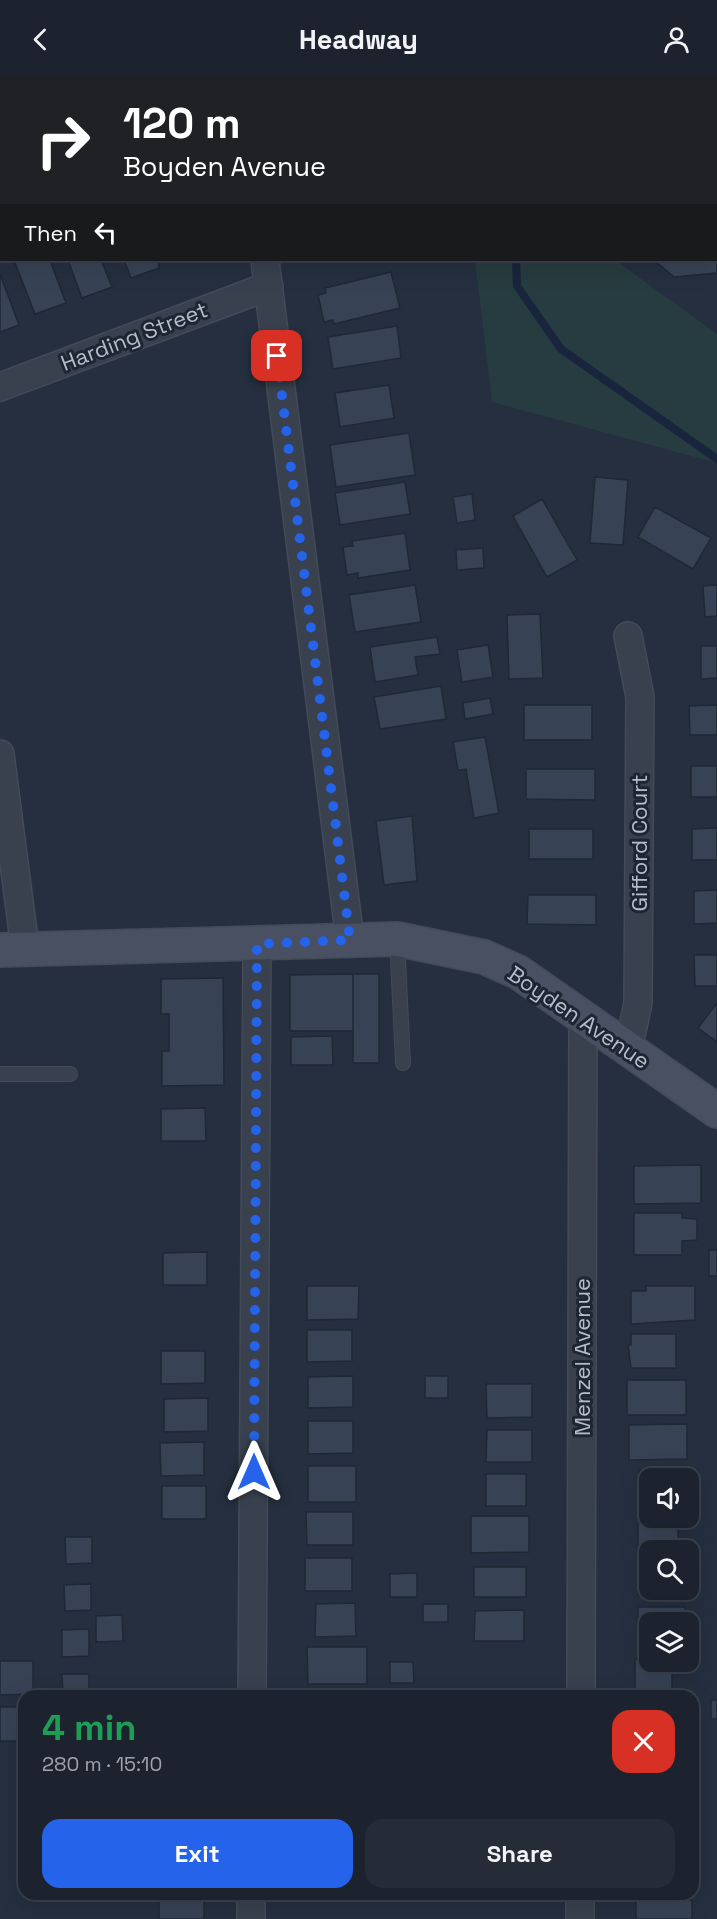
<!DOCTYPE html>
<meta charset="utf-8">
<style>
:root{--surface:#1c232f;--page:#252b37;--text:#f1f3f6;--muted:#a0a4aa;--line:#3a404b;--accent:#2563eb}
body{margin:0;font-family:"Space Grotesk",sans-serif;background:var(--page);color:var(--text);height:100vh;display:flex;flex-direction:column;font-size:22px;white-space:nowrap}
*{box-sizing:border-box;margin:0}
p{font-size:20px;color:var(--muted)}
.icon{flex:none;width:33px;height:33px;fill:none;stroke:currentColor;stroke-width:2;stroke-linecap:round;stroke-linejoin:round}
.map{position:relative;flex:1;overflow:hidden}
.details{position:absolute;left:18px;top:1612px;width:681px;height:210px;display:flex;flex-direction:column;background:var(--surface);border-radius:18px;box-shadow:0 6px 24px #0002,0 0 0 2px var(--line)}
.details>*{flex:none}
.banner{position:absolute;left:0px;top:0px;width:717px;height:183px;box-shadow:0 6px 24px #0002,0 0 0 2px var(--line);background:#202124;color:#fff;overflow:hidden}
.controls{position:absolute;left:639px;top:1390px;display:grid;gap:12px}
.controls a{display:grid;place-items:center;width:60px;height:60px;border-radius:12px;background:var(--surface);box-shadow:0 6px 24px #0002,0 0 0 2px var(--line);font-size:30px}
.pin{position:absolute;display:grid;place-items:center;width:51px;height:51px;color:#fff;margin:-26px;border-radius:12px;box-shadow:0 3px 9px #0006}
.me{position:absolute;width:66px;margin:-33px;rotate:0deg;stroke-linejoin:round;filter:drop-shadow(0 0 4px #0008)}
.turn{display:flex;align-items:center;gap:21px;height:126px;padding:0 24px;font-size:27px}
.turn .icon{width:78px;height:78px;stroke-width:2.5}
.turn b{display:block;font-size:42px;line-height:51px}
.then{display:flex;align-items:center;height:57px;padding:0 24px;background:#0003;gap:12px;font-size:22px}
.round{display:grid;place-items:center;flex:none;width:63px;height:63px;border-radius:18px;background:var(--page)}
.overview{display:flex;align-items:center;justify-content:space-between;height:102px;padding:0 24px}
h1{font-size:36px;font-weight:700;line-height:45px;color:#1e9e55}
.primary-button{display:flex;gap:12px;margin-top:auto;padding:12px 24px}
.primary-button a{flex:1;height:69px;border-radius:18px;background:var(--accent);color:#fff;font-size:24px;font-weight:700;line-height:69px;text-align:center}
.primary-button a+a{background:var(--page);color:var(--text)}
header{display:flex;justify-content:space-between;align-items:center;height:78px;padding:0 24px;background:var(--surface);font-size:27px;font-weight:700}
.map>svg:first-child{display:block}
.green{fill:#273c40}
.lines{fill:none;stroke-linecap:round;stroke-linejoin:round}
.stream{stroke:#18253d;stroke-width:8}
.building{fill:#374355;stroke:#202836;stroke-width:1.5}
.lane-casing{stroke:#434a58;stroke-width:16}
.street-casing{stroke:#434a58;stroke-width:30}
.secondary-casing{stroke:#434a58;stroke-width:36}
.lane{stroke:#39414f;stroke-width:14}
.street{stroke:#39414f;stroke-width:27}
.secondary{stroke:#485062;stroke-width:33}
.route{stroke:#2563eb;stroke-width:10;stroke-dasharray:0 18}
.labels{text-anchor:middle;dominant-baseline:central;stroke-width:6;stroke-linejoin:round;paint-order:stroke}
.street-label{font-size:22px;fill:#b6bcca;stroke:#1e2634}
</style>
<header><svg class="icon" aria-label="back" viewBox="0 0 24 24"><path d="M15 5l-7 7 7 7"/></svg>Headway<svg class="icon" aria-label="person" viewBox="0 0 24 24"><circle cx="12" cy="8" r="4"/><path d="M4 21q1-7 8-7t8 7"/></svg></header>
<div class="map">
<svg width="717" height="1841" viewBox="0 0 717 1841">
<rect width="100%" height="100%" fill="#252f3f"/>
<path class="green" d="M475 182H615L717 256V385L492 324Z"/>
<g class="lines">
<path class="stream" d="M509 0V2
M516 182 517 208 561 271 717 381"/>
</g>
<path class="building" d="M602 0H717V195L674 199 654 182H716V2Z
M14 182H50L66 225 35 236Z
M68 182H101L112 209 82 220Z
M124 182H158L159 190 131 200Z
M391 194 400 230 334 246 333 242 324 244 318 217 326 215 325 210Z
M0 196 19 247 0 254Z
M397 248 401 280 333 291 328 259Z
M389 307 394 340 340 349 335 315Z
M409 355 415 397 336 409 330 367Z
M595 399 628 402 623 467 590 465Z
M405 404 410 436 340 447 335 415Z
M472 416 475 442 457 445 453 419Z
M542 421 577 482 547 499 513 438Z
M655 429 711 460 693 491 638 459Z
M405 455 410 492 358 500V495L347 497 343 469 353 468 352 463Z
M483 470 484 490 457 492 456 472Z
M415 507 421 544 355 554 349 517Z
M717 507V538L705 539 703 508Z
M540 536 543 600 509 601 507 537Z
M437 559 440 576 415 579 418 597 375 604 370 569Z
M488 567 493 599 462 604 457 572Z
M701 568H717V600L701 601Z
M441 608 446 641 380 651 374 619Z
M490 620 493 636 465 641 463 625Z
M524 627H592V662H524Z
M717 627V657H690L689 628Z
M485 659 499 735 474 740 466 691 458 692 453 664Z
M691 688H717V719H691Z
M526 691H595V722L526 721Z
M412 738 417 803 384 807 376 743Z
M717 750V782H692V751Z
M529 751H593V781H529Z
M717 812V845L694 846V813Z
M528 817H596V847L527 846Z
M694 877H717V908H695Z
M353 896V953H290V897Z
M353 896H379V985H353Z
M223 900 224 1007 162 1008V973H169V936H161V901Z
M717 925V964L698 950Z
M332 958 333 987H291V959Z
M205 1030 206 1063H161V1031Z
M701 1087V1125L634 1126V1088Z
M634 1135H682V1140L697 1141V1162L682 1163V1177H634Z
M709 1172H717V1198H709Z
M207 1174V1207H163V1175Z
M307 1208H359L358 1241 307 1242Z
M646 1208H695V1242L631 1246V1213H646Z
M307 1252H352V1283L307 1284Z
M631 1256H676V1290H631L628 1267H631Z
M161 1273H205V1305L161 1306Z
M353 1298V1329L308 1330V1299Z
M425 1298H448V1320H425Z
M627 1302H686V1337H627Z
M486 1306H532V1339L487 1340Z
M208 1320V1353L164 1354V1321Z
M308 1343H353V1375L308 1376Z
M687 1346V1381L629 1382V1347Z
M487 1352H532V1384H486Z
M204 1364V1397L161 1398 160 1365Z
M308 1388H356V1424H308Z
M639 1392H685V1401H650V1427H640Z
M486 1396H526V1428H486Z
M162 1408H206V1441H162Z
M306 1434H353V1467H307Z
M471 1438H529V1474L471 1475Z
M638 1439 678 1440V1473L638 1475Z
M65 1459H92V1485L66 1486Z
M305 1480H352V1513H305Z
M638 1486H650V1512H676V1518H638Z
M474 1489H526V1519H474Z
M417 1495V1519H390V1496Z
M91 1506V1532L65 1533 64 1507Z
M355 1525 356 1558 315 1559 316 1526Z
M423 1526H448V1544H423Z
M638 1529H685V1545H650V1564H638Z
M524 1532V1563H474L475 1533Z
M122 1537 123 1563 96 1564V1538Z
M89 1551V1578L62 1579V1552Z
M307 1569H367V1606H308Z
M635 1581 672 1584V1617H635Z
M0 1583H33V1616L0 1617Z
M390 1584H413L414 1605H390Z
M62 1596H89V1618H63Z
M390 1615H417V1618H390Z
M711 1622H717V1641H711Z
M0 1629H24V1663H0Z
M636 1816H680V1822H692V1841H636Z
M204 1818V1841H159V1819Z"/>
<g class="lines">
<g class="lane-casing">
<path id="lane" d="M397 861 403 985
M0 996H70"/>
</g>
<g class="street-casing">
<path id="street" d="M245 0V2
M265 182 350 862
M0 309 269 208
M0 676 25 870
M628 972 638 925 640 619 628 558
M252 1618 257 866
M581 1618 583 939
M251 1841V1816
M580 1841V1816"/>
</g>
<g class="secondary-casing">
<path id="secondary" d="M0 872 397 861 484 879 518 894 717 1033"/>
</g>
<use href="#lane" class="lane"/>
<use href="#street" class="street"/>
<use href="#secondary" class="secondary"/>
</g>
<g class="lines">
<path class="route" d="M254 1394 257 866 350 862 277 278"/>
</g>
<g class="labels">
<g class="street-label">
<text transform="translate(134 258) rotate(-21)">Harding Street</text>
<text transform="translate(639 765) rotate(-90)">Gifford Court</text>
<text transform="translate(579 939) rotate(34)">Boyden Avenue</text>
<text transform="translate(582 1279) rotate(-90)">Menzel Avenue</text>
</g>
</g>
</svg>
<div class="controls">
<a><svg class="icon" aria-label="sound" viewBox="0 0 24 24"><path d="M4 9h4l5-4v14l-5-4H4zM17 9q2 3 0 6"/></svg></a>
<a><svg class="icon" aria-label="search" viewBox="0 0 24 24"><circle cx="10" cy="10" r="6"/><path d="M15 15l6 6"/></svg></a>
<a><svg class="icon" aria-label="layers" viewBox="0 0 24 24"><path d="M12 4l9 5-9 5-9-5zM3 14l9 5 9-5"/></svg></a>
</div>
<div class="pin" style="left:277px;top:278px;background:#d93025"><svg class="icon" aria-label="arrive" viewBox="0 0 24 24"><path d="M6 21V4h12l-3 4 3 4H6"/></svg></div>
<svg class="me" style="left:254px;top:1394px" viewBox="-20 -20 40 40"><path d="M0-17L14 15 0 8-14 15z" fill="#2563eb" stroke="#fff" stroke-width="4"/></svg>
<div class="banner">
<div class="turn"><svg class="icon" aria-label="right" viewBox="0 0 24 24"><path d="M7 20v-9h11M14 6l5 5-5 5"/></svg><div><b>120 m</b>Boyden Avenue</div></div>
<div class="then">Then<svg class="icon" aria-label="left" viewBox="0 0 24 24"><path d="M17 20v-9H6M10 6l-5 5 5 5"/></svg></div>
</div>
<section class="details">
<div class="overview"><div><h1>4 min</h1><p>280 m · 15:10</p></div><a class="round" style="background:#d93025;color:#fff"><svg class="icon" aria-label="close" viewBox="0 0 24 24"><path d="M6 6l12 12M18 6L6 18"/></svg></a></div>
<div class="primary-button"><a>Exit</a><a>Share</a></div>
</section>
</div>
